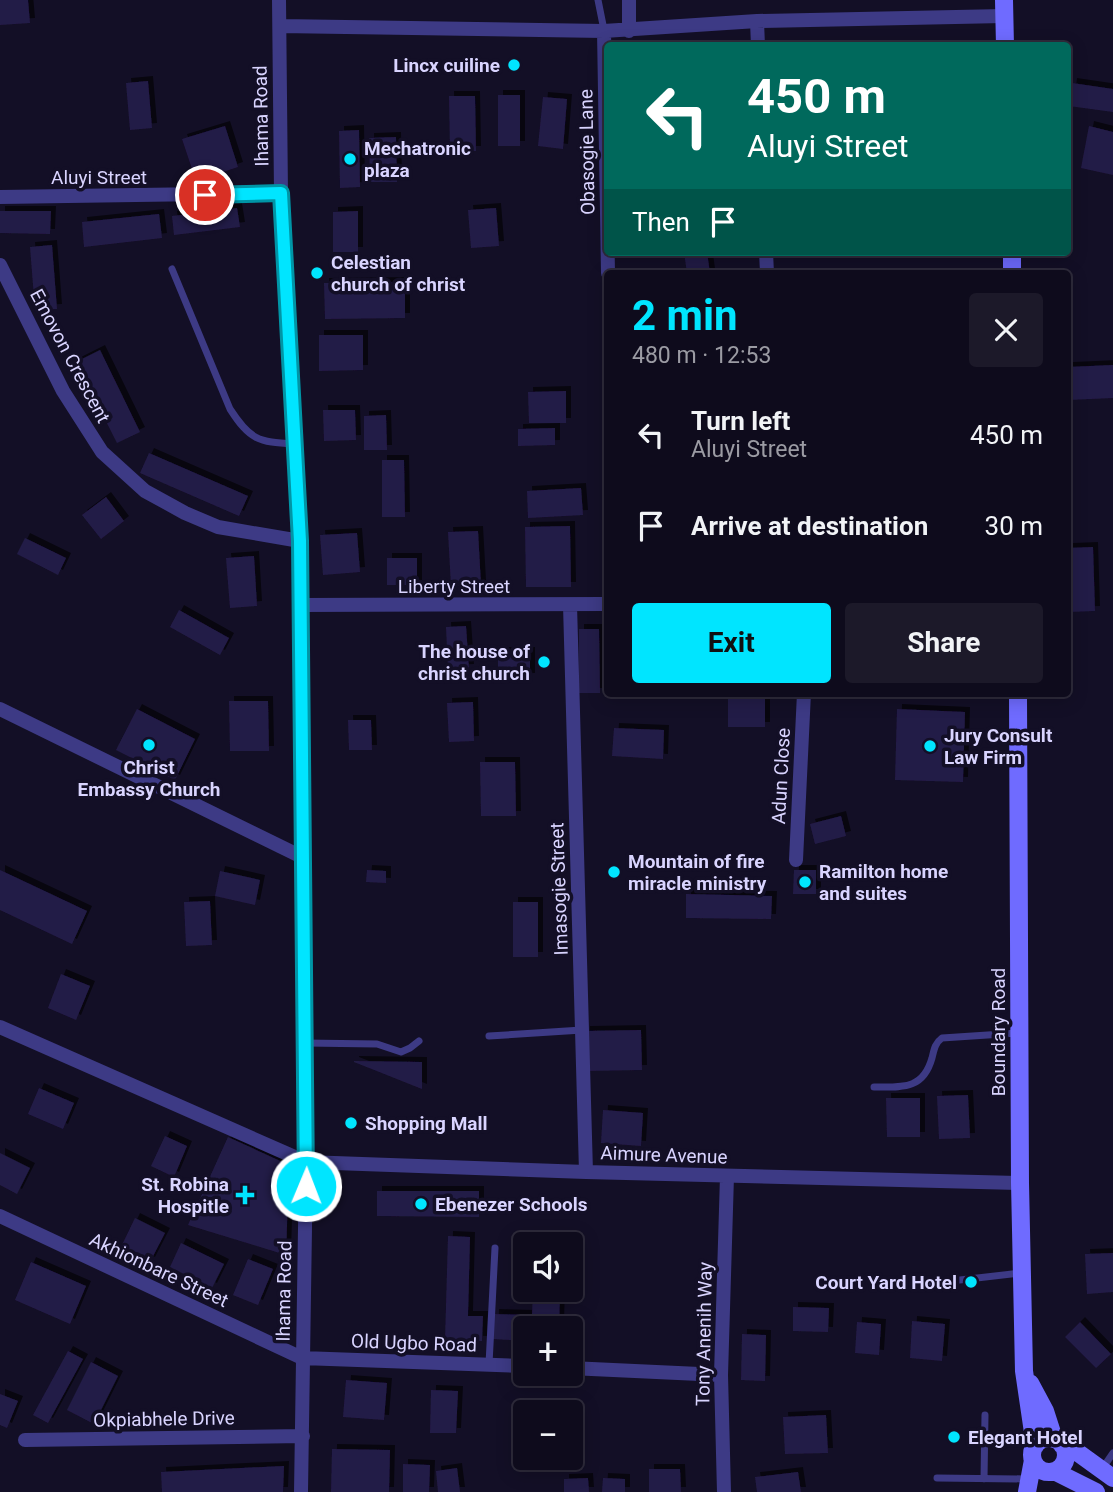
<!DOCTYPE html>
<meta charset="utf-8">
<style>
:root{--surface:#0e0b1c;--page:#1c1929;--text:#f1f3f6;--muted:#9b9ba3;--line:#2e2b3b;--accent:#00e5ff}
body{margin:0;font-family:Roboto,sans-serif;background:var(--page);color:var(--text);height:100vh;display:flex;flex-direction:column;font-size:26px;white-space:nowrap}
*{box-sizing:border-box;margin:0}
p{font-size:23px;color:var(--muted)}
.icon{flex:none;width:38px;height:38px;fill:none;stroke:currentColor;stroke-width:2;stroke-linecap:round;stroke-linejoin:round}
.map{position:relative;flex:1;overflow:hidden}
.panel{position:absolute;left:604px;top:270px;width:467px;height:427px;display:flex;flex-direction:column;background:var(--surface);border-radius:7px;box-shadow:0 4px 18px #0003,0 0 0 2px var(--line)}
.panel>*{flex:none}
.hud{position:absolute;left:604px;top:42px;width:467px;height:214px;border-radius:7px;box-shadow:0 4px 18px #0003,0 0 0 2px var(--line);background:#00695c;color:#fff;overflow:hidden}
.controls{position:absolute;left:513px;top:1232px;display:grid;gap:14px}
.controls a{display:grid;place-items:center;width:70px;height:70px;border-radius:7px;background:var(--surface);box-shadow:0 4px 18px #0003,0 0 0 2px var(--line);font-size:35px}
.pin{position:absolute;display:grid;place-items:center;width:60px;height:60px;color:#fff;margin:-30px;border:4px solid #fff;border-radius:50%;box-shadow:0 2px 7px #0007}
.me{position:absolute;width:77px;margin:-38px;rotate:1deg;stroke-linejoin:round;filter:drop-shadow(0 0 5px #0008)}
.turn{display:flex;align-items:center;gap:24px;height:147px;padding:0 28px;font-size:32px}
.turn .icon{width:91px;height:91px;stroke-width:2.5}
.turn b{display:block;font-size:49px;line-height:60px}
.then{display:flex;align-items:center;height:66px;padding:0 28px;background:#0003;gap:14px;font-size:26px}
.round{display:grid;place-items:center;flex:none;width:74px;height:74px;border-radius:7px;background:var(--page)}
.head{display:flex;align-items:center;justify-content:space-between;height:119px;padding:0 28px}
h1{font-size:42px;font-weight:700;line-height:52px;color:var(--accent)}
.cta{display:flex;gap:14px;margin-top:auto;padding:14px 28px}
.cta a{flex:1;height:80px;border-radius:7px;background:var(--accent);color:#111;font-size:28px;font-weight:700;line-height:80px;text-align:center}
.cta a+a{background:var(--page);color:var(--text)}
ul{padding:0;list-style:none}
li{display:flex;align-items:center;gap:21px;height:91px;padding:0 28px}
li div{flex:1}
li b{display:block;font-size:26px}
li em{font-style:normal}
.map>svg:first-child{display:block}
.building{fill:#241b47;filter:url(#shadow)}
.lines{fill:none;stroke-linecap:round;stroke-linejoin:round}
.lane{stroke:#3d3a85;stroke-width:7}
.street{stroke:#3d3a85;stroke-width:14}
.secondary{stroke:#6f6bff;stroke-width:18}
.route-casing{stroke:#0095a6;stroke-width:18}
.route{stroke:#00e5ff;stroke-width:12}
.poi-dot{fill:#00e5ff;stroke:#130f26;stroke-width:2.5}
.labels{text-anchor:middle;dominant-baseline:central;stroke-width:7;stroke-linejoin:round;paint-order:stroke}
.poi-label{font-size:19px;font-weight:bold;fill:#d9d4ff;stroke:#130f26;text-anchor:start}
.street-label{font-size:19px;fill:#d9d4ff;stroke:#130f26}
</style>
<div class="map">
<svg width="1113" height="1492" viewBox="0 0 1113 1492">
<defs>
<filter id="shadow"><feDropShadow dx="5" dy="-5" stdDeviation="0" flood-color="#0009"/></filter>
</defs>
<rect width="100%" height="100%" fill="#130f26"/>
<path class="building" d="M0 0H28L30 23 0 25Z
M148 81 152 128 130 130 126 83Z
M1072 83 1113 89V112L1069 106Z
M498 95H520V146H498Z
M449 96H475L476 151H450Z
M543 97 567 99 563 149 538 146Z
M225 126 238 167 196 181 182 139Z
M1089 126 1113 132V175L1081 168Z
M359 130 360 187 340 188 339 131Z
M396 137 397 182H370L369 138Z
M237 208 240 227 174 235 172 216Z
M496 208 499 246 471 248 468 210Z
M0 211H51L50 234 0 233Z
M358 211V252H333V212Z
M159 214 162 238 84 247 82 222Z
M52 245 57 309 35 310 30 247Z
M684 252H707L710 273H687Z
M405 282V318L325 319 324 283Z
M319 335H363V370L319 371Z
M100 350 140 432 117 443 76 362Z
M1113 365V398L1068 400V367Z
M566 391V423H529L528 392Z
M323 410H355L356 440 324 441Z
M386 415 387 450H364V416Z
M555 428V445L518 446V429Z
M149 453 248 496 239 516 140 473Z
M382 460H404L405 517H382Z
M581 488 583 515 528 518 527 491Z
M106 497 124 521 101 539 82 515Z
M570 526 571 587H526L525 527Z
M478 531 481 585 451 586 448 532Z
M357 533 360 572 323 575 320 535Z
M25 538 66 558 58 575 17 554Z
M1093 547 1095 611 1068 612V548Z
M254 556 257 606 230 608 226 558Z
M387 558H417V585H387Z
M179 610 229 638 220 655 170 627Z
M466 626 469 669 448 670 446 627Z
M579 629H599L600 693H579Z
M498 652H530V678L498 679Z
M728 695H765V727H728Z
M229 701H268L269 751H230Z
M473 702 474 741 449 742 447 703Z
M137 709 195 739 175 780 116 750Z
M897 709 965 712 963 782 895 780Z
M348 720H371L372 750H349Z
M614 728 664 730 663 759 612 756Z
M480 762H515L516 816H481Z
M841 816 846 836 815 844 810 824Z
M0 870 87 911 72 944 0 910Z
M367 870 386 871V883L366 882Z
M794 870H816V894H793Z
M220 871 260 880 255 905 215 896Z
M686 894 772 896 771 919 686 918Z
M210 901 212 945 186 946 184 902Z
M513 902H538V957H513Z
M61 974 90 986 76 1020 48 1008Z
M641 1030 642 1070 585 1071V1031Z
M354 1061 422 1062V1089L354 1062Z
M39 1088 74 1103 63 1129 28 1114Z
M968 1095 970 1138 939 1139 937 1096Z
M886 1098H920V1137H887Z
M603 1110 643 1113 641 1146 601 1143Z
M165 1136 187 1146 174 1177 151 1166Z
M228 1137 289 1165 286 1255 188 1225Z
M0 1153 30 1168 17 1194 0 1185Z
M377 1191H479V1217L377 1216Z
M135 1218 165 1233 150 1262 121 1247Z
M448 1236 470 1237 468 1316H483L482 1341 445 1340Z
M181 1243 224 1264 212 1288 170 1267Z
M1113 1253V1292L1087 1294 1085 1254Z
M248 1259 273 1269 258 1305 233 1295Z
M31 1262 86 1286 70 1324 15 1300Z
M533 1290H560L559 1328H525V1341L493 1339 494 1314 532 1315Z
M793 1307 829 1308 828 1332 793 1331Z
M912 1321 945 1324 942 1361 910 1358Z
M857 1322 881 1324 879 1355 855 1353Z
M1080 1322 1111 1354 1096 1368 1065 1337Z
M742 1334 766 1335 765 1381 741 1380Z
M68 1351 83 1359 48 1423 33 1415Z
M91 1362 118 1376 94 1424 67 1410Z
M346 1380 387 1383 384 1420 343 1417Z
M431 1390 458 1391 456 1433H430Z
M0 1394 18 1401 7 1428 0 1425Z
M826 1415 828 1453 785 1454 783 1417Z
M332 1449 390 1450 389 1492H331Z
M403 1464 430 1465 429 1492H403Z
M284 1466 283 1492H162L161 1472Z
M457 1468 460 1492H438L436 1471Z
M649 1469H680L681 1492H649Z
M798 1472 801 1492H757L755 1477Z
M588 1478 589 1492H564V1479Z
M603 1478 625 1479V1492H602Z"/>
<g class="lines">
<path class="lane" d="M598 0 604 30
M172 269 230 409C250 440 258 442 294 444
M489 1036 582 1030
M305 1043 377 1044 401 1052 410 1048 419 1041
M874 1087C902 1087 923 1090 932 1058 934 1050 935 1043 942 1038L1018 1033
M925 1284 1021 1273
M489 1364 495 1248
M1102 1469 1113 1453
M937 1478 1028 1479
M984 1479 985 1415"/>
<path class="street" d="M279 0 281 193 300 541 301 605 306 1162 301 1492
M629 0V31
M757 21 758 46
M280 26 604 31 757 21 1004 16
M604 31 608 273
M0 197 281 193
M766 252 767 273
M0 265 63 391 102 452 145 491 185 513 218 527 300 541
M301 605 607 604
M570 605 586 1172
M0 709 302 857
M796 860 804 693
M0 1027 306 1162 586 1172 1020 1183
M0 1216 302 1358 525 1366
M570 1368 721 1375
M25 1440 303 1436
M724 1492 721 1375 727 1176"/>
<path class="secondary" d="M1004 0 1005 46
M1012 252V273
M1018 693 1020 1183 1024 1371 1035 1446
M1030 1383 1045 1411 1054 1439
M1032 1455a17 17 0 1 1 34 0a17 17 0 1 1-34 0Z
M1062 1445 1077 1452 1113 1478
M1054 1471 1096 1492
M1027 1492 1033 1460"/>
</g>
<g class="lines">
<g class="route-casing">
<path id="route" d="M205 195 281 193 300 541 306 1186"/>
</g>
<use href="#route" class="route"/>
</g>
<g class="poi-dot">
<circle cx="514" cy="65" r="7"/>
<circle cx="350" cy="159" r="7"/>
<circle cx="317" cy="273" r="7"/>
<circle cx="544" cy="662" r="7"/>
<circle cx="149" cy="745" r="7"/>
<circle cx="930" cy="746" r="7"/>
<circle cx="614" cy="872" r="7"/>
<circle cx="805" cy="882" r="7"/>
<circle cx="351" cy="1123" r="7"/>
<path d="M241.5 1184.5h7v7h7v7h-7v7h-7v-7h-7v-7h7z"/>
<circle cx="421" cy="1204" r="7"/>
<circle cx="971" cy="1282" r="7"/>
<circle cx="954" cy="1437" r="7"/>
</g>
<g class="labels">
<g class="poi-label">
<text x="500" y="65" text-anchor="end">Lincx cuiline</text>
<text x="364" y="148">Mechatronic<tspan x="364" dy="22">plaza</tspan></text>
<text x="331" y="262">Celestian<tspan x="331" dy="22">church of christ</tspan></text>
<text x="530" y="651" text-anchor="end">The house of<tspan x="530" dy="22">christ church</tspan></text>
<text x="944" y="735">Jury Consult<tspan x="944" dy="22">Law Firm</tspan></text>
<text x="149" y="767" text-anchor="middle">Christ<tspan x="149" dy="22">Embassy Church</tspan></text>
<text x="628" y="861">Mountain of fire<tspan x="628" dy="22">miracle ministry</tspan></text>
<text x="819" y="871">Ramilton home<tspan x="819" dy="22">and suites</tspan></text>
<text x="365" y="1123">Shopping Mall</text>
<text x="229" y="1184" text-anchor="end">St. Robina<tspan x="229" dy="22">Hospitle</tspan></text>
<text x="435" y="1204">Ebenezer Schools</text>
<text x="957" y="1282" text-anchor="end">Court Yard Hotel</text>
<text x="968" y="1437">Elegant Hotel</text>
</g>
<g class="street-label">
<text transform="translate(261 116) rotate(-91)">Ihama Road</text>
<text transform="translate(587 152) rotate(-91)">Obasogie Lane</text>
<text x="99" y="177">Aluyi Street</text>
<text transform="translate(70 356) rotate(62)">Emovon Crescent</text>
<text x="454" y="586">Liberty Street</text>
<text transform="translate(781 776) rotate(-87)">Adun Close</text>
<text transform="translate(559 889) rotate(-92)">Imasogie Street</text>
<text transform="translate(998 1032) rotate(-90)">Boundary Road</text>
<text transform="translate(664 1155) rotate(2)">Aimure Avenue</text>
<text transform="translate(159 1270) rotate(25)">Akhionbare Street</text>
<text transform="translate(284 1291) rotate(-89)">Ihama Road</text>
<text transform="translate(704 1334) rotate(-89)">Tony Anenih Way</text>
<text transform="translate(414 1343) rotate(2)">Old Ugbo Road</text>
<text transform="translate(164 1419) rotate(-1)">Okpiabhele Drive</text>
</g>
</g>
</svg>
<div class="controls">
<a><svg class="icon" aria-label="sound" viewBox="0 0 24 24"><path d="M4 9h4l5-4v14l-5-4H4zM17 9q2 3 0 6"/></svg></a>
<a>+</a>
<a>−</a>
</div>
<div class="pin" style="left:205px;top:195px;background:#d93025"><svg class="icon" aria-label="arrive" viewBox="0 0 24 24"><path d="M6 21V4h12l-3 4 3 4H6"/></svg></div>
<svg class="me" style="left:306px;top:1186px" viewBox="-20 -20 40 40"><circle r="17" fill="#00e5ff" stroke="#fff" stroke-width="3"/><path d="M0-11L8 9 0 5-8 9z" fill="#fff"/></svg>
<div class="hud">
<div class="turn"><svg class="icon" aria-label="left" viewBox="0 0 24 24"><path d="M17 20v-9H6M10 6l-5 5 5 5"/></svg><div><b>450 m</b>Aluyi Street</div></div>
<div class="then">Then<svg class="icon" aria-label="arrive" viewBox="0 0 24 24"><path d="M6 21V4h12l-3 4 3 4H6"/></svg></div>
</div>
<section class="panel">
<div class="head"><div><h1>2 min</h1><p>480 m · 12:53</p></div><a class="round"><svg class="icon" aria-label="close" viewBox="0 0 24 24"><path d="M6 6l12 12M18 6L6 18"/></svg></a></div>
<ul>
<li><svg class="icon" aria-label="left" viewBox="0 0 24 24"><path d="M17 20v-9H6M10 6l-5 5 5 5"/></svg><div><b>Turn left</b><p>Aluyi Street</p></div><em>450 m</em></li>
<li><svg class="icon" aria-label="arrive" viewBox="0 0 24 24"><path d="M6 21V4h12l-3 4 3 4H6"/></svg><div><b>Arrive at destination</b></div><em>30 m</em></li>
</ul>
<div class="cta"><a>Exit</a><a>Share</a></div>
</section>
</div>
